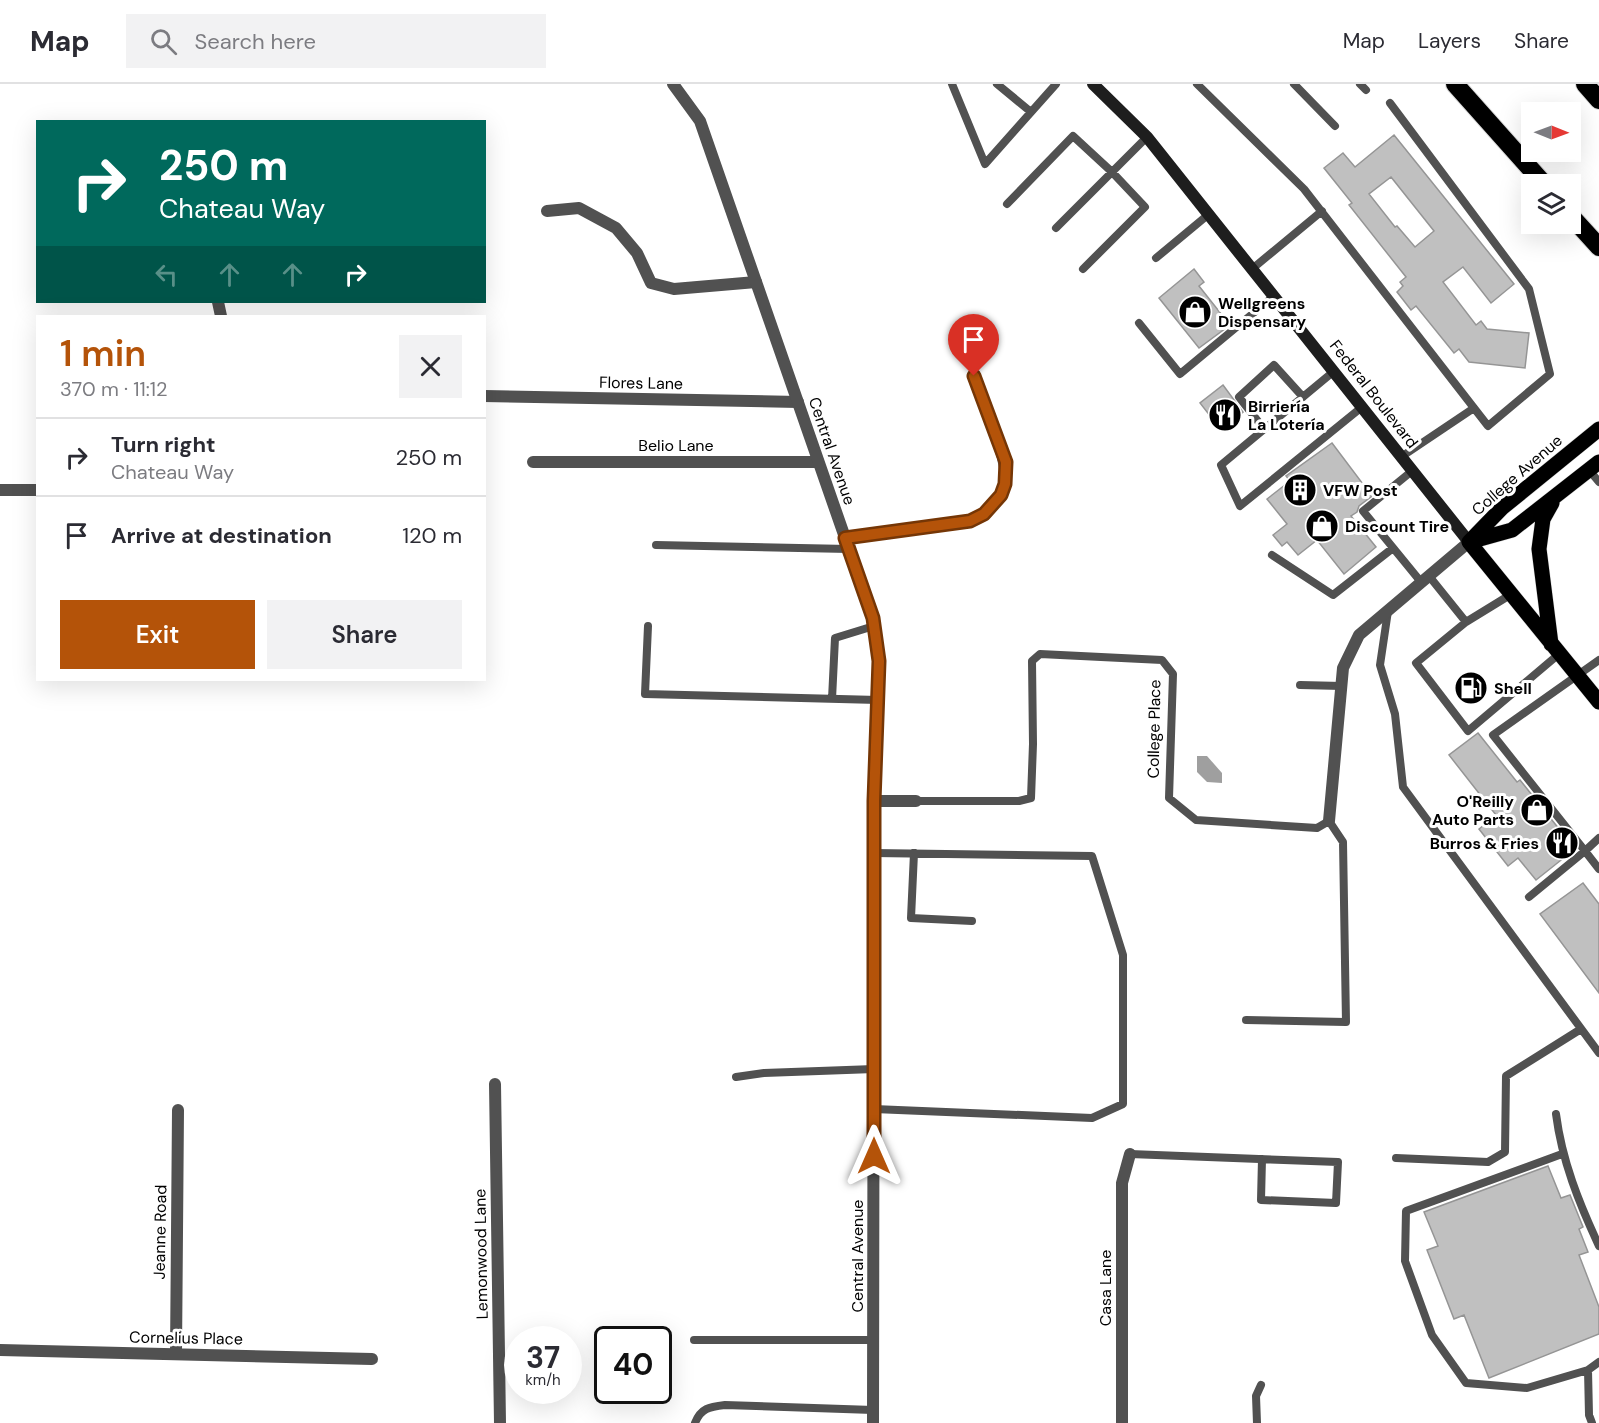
<!DOCTYPE html>
<meta charset="utf-8">
<style>
:root{--surface:#fff;--page:#f2f2f3;--text:#2b2b33;--muted:#7c7c81;--line:#e1e1e2;--accent:#b45309}
body{margin:0;font-family:"DM Sans",sans-serif;background:var(--page);color:var(--text);height:100vh;display:flex;flex-direction:column;font-size:22px;white-space:nowrap}
*{box-sizing:border-box;margin:0}
p{font-size:20px;color:var(--muted)}
.icon{flex:none;width:33px;height:33px;fill:none;stroke:currentColor;stroke-width:2;stroke-linecap:round;stroke-linejoin:round}
.map{position:relative;flex:1;overflow:hidden}
.sheet{position:absolute;left:36px;top:231px;width:450px;height:366px;display:flex;flex-direction:column;background:var(--surface);border-radius:0px;box-shadow:0 6px 24px #0002}
.sheet>*{flex:none}
.banner{position:absolute;left:36px;top:36px;width:450px;height:183px;border-radius:0px;box-shadow:0 6px 24px #0002;background:#00695c;color:#fff;overflow:hidden}
.needle{width:39px;rotate:91deg}
.controls{position:absolute;left:1521px;top:18px;display:grid;gap:12px}
.controls a{display:grid;place-items:center;width:60px;height:60px;border-radius:0px;background:var(--surface);box-shadow:0 6px 24px #0002;font-size:30px}
.speed{position:absolute;left:504px;top:1242px;display:flex;gap:12px;font-size:30px;font-weight:700;text-align:center}
.speed>*{display:grid;place-content:center;width:78px;height:78px;border-radius:50%;background:var(--surface);box-shadow:0 6px 24px #0002;line-height:1}
.speed small{font-size:15px;font-weight:400}
.speed .limit{border:3px solid #111;border-radius:9px;background:#fff;color:#111}
.pin{position:absolute;display:grid;place-items:center;width:51px;height:51px;color:#fff;margin:-62px -26px;border-radius:50% 50% 50% 0;rotate:-45deg;box-shadow:0 0 6px #0007}
.pin .icon{rotate:45deg}
.me{position:absolute;width:66px;margin:-33px;rotate:0deg;stroke-linejoin:round;filter:drop-shadow(0 0 4px #0008)}
.turn{display:flex;align-items:center;gap:21px;height:126px;padding:0 24px;font-size:27px}
.turn .icon{width:78px;height:78px;stroke-width:2.5}
.turn b{display:block;font-size:42px;line-height:51px}
.lanes{display:flex;align-items:center;height:57px;padding:0 24px;background:#0003;justify-content:center;gap:30px;direction:ltr}
.lanes .off{opacity:.35}
.round{display:grid;place-items:center;flex:none;width:63px;height:63px;border-radius:0px;background:var(--page)}
.overview{display:flex;align-items:center;justify-content:space-between;height:102px;padding:0 24px}
h1{font-size:36px;font-weight:600;line-height:45px;color:var(--accent)}
.primary-button{display:flex;gap:12px;margin-top:auto;padding:12px 24px}
.primary-button a{flex:1;height:69px;border-radius:0px;background:var(--accent);color:#fff;font-size:24px;font-weight:600;line-height:69px;text-align:center}
.primary-button a+a{background:var(--page);color:var(--text)}
ul{padding:0;list-style:none}
li{display:flex;align-items:center;gap:18px;height:78px;padding:0 24px;border-top:2px solid var(--line)}
li div{flex:1}
li b{display:block;font-size:22px}
li em{font-style:normal}
header{display:flex;align-items:center;gap:36px;box-sizing:border-box;height:84px;padding:0 30px;background:var(--surface);border-bottom:2px solid var(--line)}
header strong{font-size:28px}
nav{display:flex;gap:33px;margin-inline-start:auto;font-size:21px}
.search{width:420px;height:54px;background:var(--page);display:flex;align-items:center;gap:15px;box-sizing:border-box;padding:0 21px;border-radius:0px;color:var(--muted);font-size:22px}
.map>svg:first-child{display:block}
.water{fill:#9f9f9f}
.building{fill:#c0c0c0;stroke:#959595;stroke-width:1.5;fill-rule:evenodd}
.lines{fill:none;stroke-linecap:round;stroke-linejoin:round}
.primary-casing{stroke:#dbdbdb;stroke-width:16}
.motorway-casing{stroke:#dbdbdb;stroke-width:20}
.service{stroke:#515151;stroke-width:8}
.minor{stroke:#515151;stroke-width:12}
.tertiary{stroke:#515151;stroke-width:12}
.secondary{stroke:#1e1e1e;stroke-width:12}
.primary{stroke:#000;stroke-width:15}
.motorway{stroke:#000;stroke-width:18}
.route-casing{stroke:#753606;stroke-width:15}
.route{stroke:#b45309;stroke-width:10}
.labels{text-anchor:middle;dominant-baseline:central;stroke-width:6;stroke-linejoin:round;paint-order:stroke}
.poi-label{font-size:16px;font-weight:bold;fill:#000;stroke:#fff;text-anchor:start}
.street-label{font-size:16px;fill:#000;stroke:#fff}
</style>
<header>
<strong>Map</strong>
<div class="search"><svg class="icon" aria-label="search" viewBox="0 0 24 24"><circle cx="10" cy="10" r="6"/><path d="M15 15l6 6"/></svg>Search here</div>
<nav><a>Map</a><a>Layers</a><a>Share</a></nav>
</header>
<div class="map">
<svg width="1599" height="1339" viewBox="0 0 1599 1339">
<rect width="100%" height="100%" fill="#fff"/>
<path class="water" d="M1197 672H1207L1222 689V699L1207 698 1197 688Z"/>
<path class="building" d="M1394 51 1514 200 1491 219 1463 183 1443 198 1476 241 1481 237 1487 245 1529 249 1525 284 1469 278 1459 265 1454 269 1416 222 1411 226 1397 208 1403 202 1400 198 1406 193 1349 121 1352 119 1324 84 1343 69 1355 83ZM1391 93 1434 147 1415 163 1397 142 1395 143 1369 110Z
M1194 185 1204 198 1199 202 1230 241 1199 264 1159 214Z
M1223 301 1243 328 1221 346 1200 319Z
M1332 359 1372 412 1359 422 1357 428 1351 432 1376 463 1344 490 1317 456 1298 471 1287 458 1282 462 1273 451 1287 440 1267 415 1290 397 1286 392Z
M1478 649 1517 698 1520 696 1575 765 1536 796 1518 774 1508 782 1479 745 1496 731 1449 671Z
M1583 799 1599 820V909L1540 830Z
M1548 1082 1561 1114 1570 1111 1583 1143 1579 1145 1588 1168 1579 1171 1599 1223V1250L1489 1294 1464 1231 1454 1235 1427 1166 1438 1162 1424 1128Z"/>
<g class="lines">
<g class="primary-casing">
<path id="primary" d="M1469 458 1599 618
M1469 458 1502 424 1599 345
M1469 458 1512 446 1599 378
M1551 560 1539 465 1543 435 1552 419"/>
</g>
<g class="motorway-casing">
<path id="motorway" d="M1455 0 1544 100
M1585 0 1599 16
M1570 131 1599 163"/>
</g>
<path class="service" d="M952 0 985 80 1056 0
M997 0 1031 28
M1197 0 1304 105 1474 324
M1294 0 1335 42
M1360 0 1366 6
M1390 19 1529 205 1550 290 1488 342 1474 324 1401 373
M1007 120 1073 52 1112 88 1056 144
M1156 174 1209 130
M1083 185 1145 123 1112 88 1147 53
M1252 185 1322 127
M1139 239 1180 290 1274 212
M1333 288 1221 381 1240 422 1362 323
M1264 345 1239 313 1274 281 1303 313
M1589 386 1599 398
M1412 387 1363 427 1421 498
M656 461 849 465
M1272 471 1333 511 1393 464
M1429 492 1466 538
M1510 511 1466 538 1416 579 1468 647 1559 570
M1388 527 1380 581 1395 630 1403 703 1599 969
M648 542 645 610 878 616
M1599 576 1493 651 1585 767 1599 754
M1300 601 1342 602
M832 615 835 554 874 542
M916 717H1019L1031 714 1033 660 1032 577 1040 570 1162 576 1173 590 1169 714 1196 736 1317 744 1329 737 1343 758 1346 938 1246 936
M914 769 911 834 972 837
M1529 813 1585 767 1599 785
M736 993 764 989 874 985
M874 1025 1092 1034 1123 1020V871L1092 772 874 769
M1556 1030C1562 1077 1579 1119 1599 1162
M1130 1070 1338 1078 1336 1119 1261 1116 1262 1075
M1562 1070 1406 1127 1405 1177 1432 1251 1466 1299 1527 1304 1588 1286
M1396 1074 1488 1078 1505 1068 1506 992 1581 945
M694 1256H873
M695 1339C701 1324 709 1323 725 1321L873 1326
M1257 1339 1256 1312 1261 1301
M1592 1339 1589 1331 1588 1286 1599 1278"/>
<path class="minor" d="M547 127 579 124 616 144 637 169 651 199 674 205 756 198
M218 218 221 232
M484 312 798 318
M533 378H818
M0 406H38
M845 454 970 437C1017 413 1009 386 993 344 987 326 980 309 974 292
M874 717H916
M1329 737 1343 584 1359 551 1469 458
M495 1000 500 1339
M0 1266 372 1275
M176 1270 178 1026
M1122 1339V1099L1130 1070"/>
<path class="tertiary" d="M673 0 700 37 873 534 879 577 874 717 873 1339"/>
<path class="secondary" d="M1093 0 1147 53 1469 458"/>
<use href="#primary" class="primary"/>
<use href="#motorway" class="motorway"/>
</g>
<g class="lines">
<g class="route-casing">
<path id="route" d="M874 1072V717L879 577 873 534 845 454 970 437 984 430 1001 411 1005 400 1006 378 974 292"/>
</g>
<use href="#route" class="route"/>
</g>
<defs>
<g id="shop-disc" transform="scale(1.725)"><circle r="9.5" fill="#000" stroke="#fff"/><path d="M-5-2.5h2.3a2.7 3.5 0 0 1 5.4 0H5L5.5 6h-11ZM-1.5-2.5h3a1.5 2.3 0 0 0-3 0Z" fill="#fff"/></g>
<g id="restaurant-disc" transform="scale(1.725)"><circle r="9.5" fill="#000" stroke="#fff"/><path d="M-5-6h1v4h1v-4h1v4h1v-4h1v5L-1.5 .5V6h-2V.5L-5-1ZM5-6V6H3V1.5H1.5Q1.5-4 5-6Z" fill="#fff"/></g>
<g id="building-disc" transform="scale(1.725)"><circle r="9.5" fill="#000" stroke="#fff"/><path d="M-4-6H4V6H1V3H-1V6H-4ZM-2.5-4.3h1.7v1.8h-1.7ZM.8-4.3h1.7v1.8H.8ZM-2.5-1h1.7V.8h-1.7ZM.8-1h1.7V.8H.8Z" fill="#fff"/></g>
<g id="fuel-disc" transform="scale(1.725)"><circle r="9.5" fill="#000" stroke="#fff"/><path d="M-5.5-6h7V0h2V4h1.3V-2.5L3-4.5l.8-.8L6-3V5H2.5V1h-1V6h-7ZM-4.2-4.7v3.2H.2V-4.7Z" fill="#fff"/></g>
</defs>
<g fill-rule="evenodd">
<use href="#shop-disc" x="1195" y="228"/>
<use href="#restaurant-disc" x="1225" y="331"/>
<use href="#building-disc" x="1300" y="406"/>
<use href="#shop-disc" x="1322" y="442"/>
<use href="#fuel-disc" x="1471" y="604"/>
<use href="#shop-disc" x="1537" y="726"/>
<use href="#restaurant-disc" x="1562" y="759"/>
</g>
<g class="labels">
<g class="poi-label">
<text x="1218" y="219">Wellgreens<tspan x="1218" dy="18">Dispensary</tspan></text>
<text x="1248" y="322">Birriería<tspan x="1248" dy="18">La Lotería</tspan></text>
<text x="1323" y="406">VFW Post</text>
<text x="1345" y="442">Discount Tire</text>
<text x="1494" y="604">Shell</text>
<text x="1514" y="717" text-anchor="end">O'Reilly<tspan x="1514" dy="18">Auto Parts</tspan></text>
<text x="1539" y="759" text-anchor="end">Burros &amp; Fries</text>
</g>
<g class="street-label">
<text transform="translate(641 299) rotate(1)">Flores Lane</text>
<text transform="translate(1374 310) rotate(52)">Federal Boulevard</text>
<text x="676" y="361">Belio Lane</text>
<text transform="translate(832 367) rotate(71)">Central Avenue</text>
<text transform="translate(1517 391) rotate(-41)">College Avenue</text>
<text transform="translate(1154 645) rotate(-89)">College Place</text>
<text transform="translate(160 1148) rotate(-89)">Jeanne Road</text>
<text transform="translate(481 1170) rotate(-91)">Lemonwood Lane</text>
<text transform="translate(857 1172) rotate(-90)">Central Avenue</text>
<text transform="translate(1105 1204) rotate(-90)">Casa Lane</text>
<text transform="translate(186 1254) rotate(1)">Cornelius Place</text>
</g>
</g>
</svg>
<div class="controls">
<a><svg class="needle" viewBox="-14 -14 28 28"><path d="M0-13l5 13h-10z" fill="#e53935"/><path d="M0 13l5-13h-10z" fill="#7c7c81"/></svg></a>
<a><svg class="icon" aria-label="layers" viewBox="0 0 24 24"><path d="M12 4l9 5-9 5-9-5zM3 14l9 5 9-5"/></svg></a>
</div>
<div class="speed"><div>37<small>km/h</small></div><div class="limit">40</div></div>
<div class="pin" style="left:974px;top:292px;background:#d93025"><svg class="icon" aria-label="arrive" viewBox="0 0 24 24"><path d="M6 21V4h12l-3 4 3 4H6"/></svg></div>
<svg class="me" style="left:874px;top:1072px" viewBox="-20 -20 40 40"><path d="M0-17L14 15 0 8-14 15z" fill="#b45309" stroke="#fff" stroke-width="4"/></svg>
<div class="banner">
<div class="turn"><svg class="icon" aria-label="right" viewBox="0 0 24 24"><path d="M7 20v-9h11M14 6l5 5-5 5"/></svg><div><b>250 m</b>Chateau Way</div></div>
<div class="lanes"><svg class="icon off" aria-label="left" viewBox="0 0 24 24"><path d="M17 20v-9H6M10 6l-5 5 5 5"/></svg><svg class="icon off" aria-label="ahead" viewBox="0 0 24 24"><path d="M12 20V5M6 11l6-6 6 6"/></svg><svg class="icon off" aria-label="ahead" viewBox="0 0 24 24"><path d="M12 20V5M6 11l6-6 6 6"/></svg><svg class="icon" aria-label="right" viewBox="0 0 24 24"><path d="M7 20v-9h11M14 6l5 5-5 5"/></svg></div>
</div>
<section class="sheet">
<div class="overview"><div><h1>1 min</h1><p>370 m · 11:12</p></div><a class="round"><svg class="icon" aria-label="close" viewBox="0 0 24 24"><path d="M6 6l12 12M18 6L6 18"/></svg></a></div>
<ul>
<li><svg class="icon" aria-label="right" viewBox="0 0 24 24"><path d="M7 20v-9h11M14 6l5 5-5 5"/></svg><div><b>Turn right</b><p>Chateau Way</p></div><em>250 m</em></li>
<li><svg class="icon" aria-label="arrive" viewBox="0 0 24 24"><path d="M6 21V4h12l-3 4 3 4H6"/></svg><div><b>Arrive at destination</b></div><em>120 m</em></li>
</ul>
<div class="primary-button"><a>Exit</a><a>Share</a></div>
</section>
</div>
